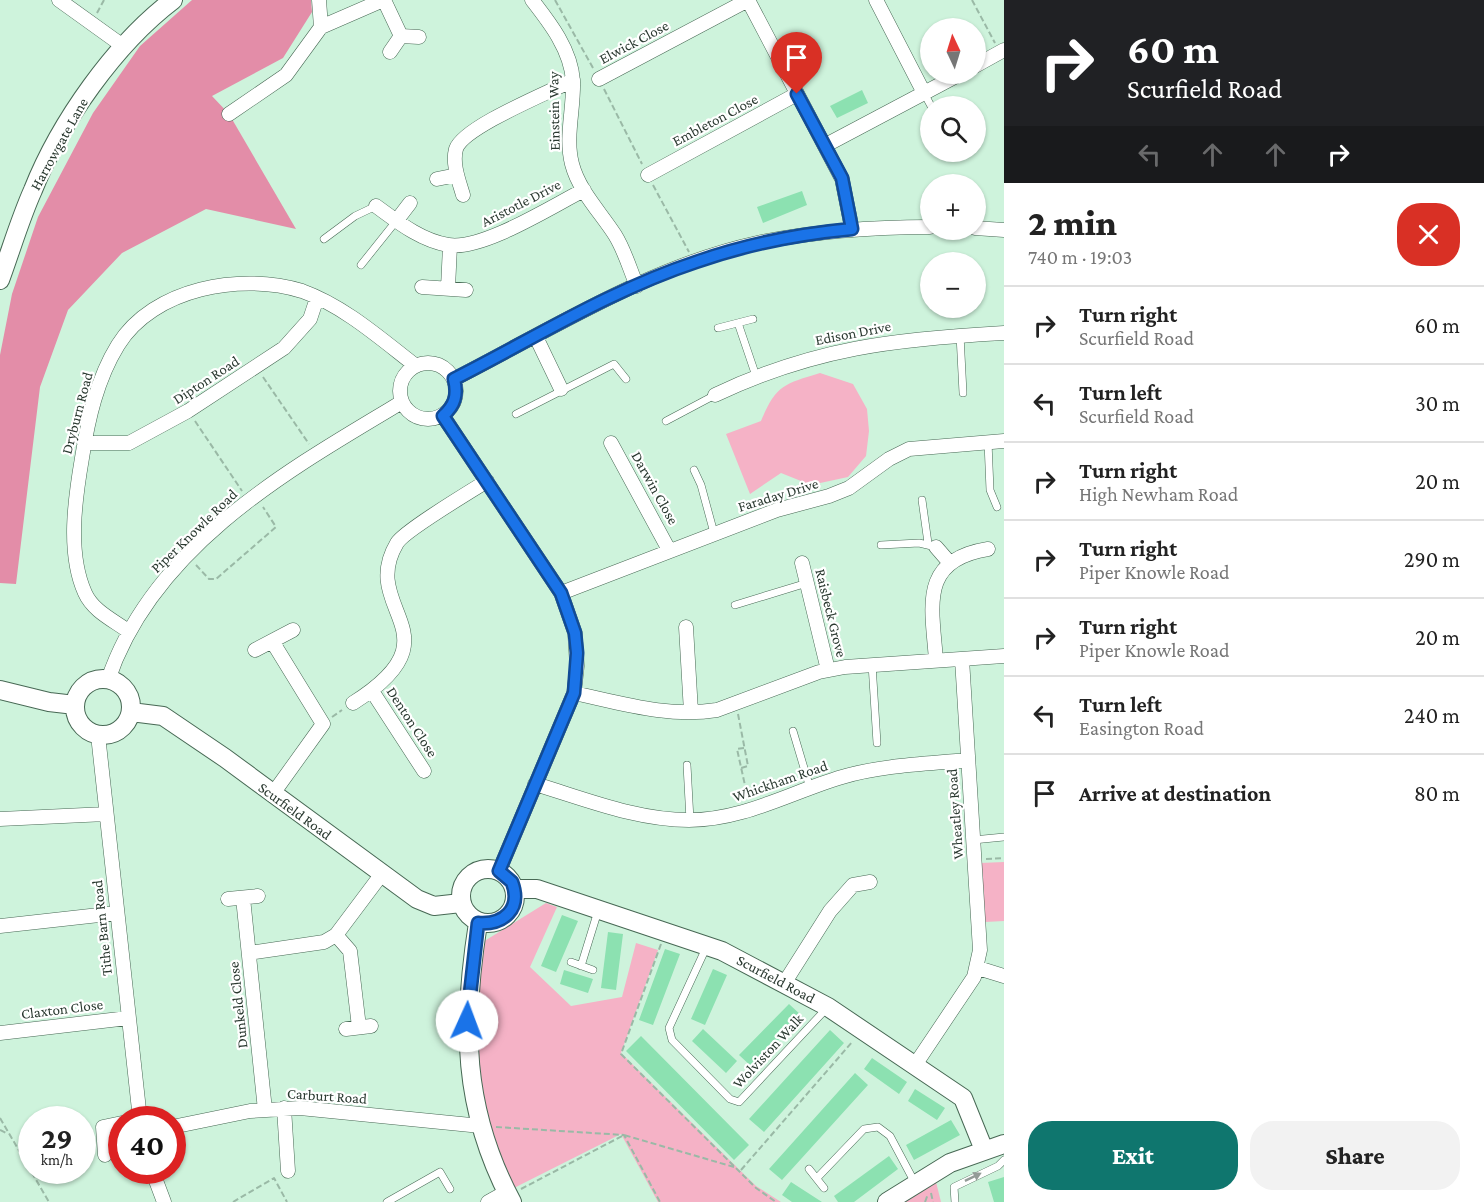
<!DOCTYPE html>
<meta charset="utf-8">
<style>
:root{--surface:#fff;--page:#f2f2f2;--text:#222;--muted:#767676;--line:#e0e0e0;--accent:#0f766e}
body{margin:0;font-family:"Crimson Pro",serif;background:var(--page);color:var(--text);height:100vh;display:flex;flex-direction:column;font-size:22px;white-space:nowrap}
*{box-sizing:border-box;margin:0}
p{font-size:20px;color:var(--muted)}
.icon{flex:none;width:33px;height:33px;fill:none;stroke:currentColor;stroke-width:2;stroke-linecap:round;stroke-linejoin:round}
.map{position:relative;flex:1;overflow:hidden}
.drawer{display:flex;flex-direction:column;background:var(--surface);width:480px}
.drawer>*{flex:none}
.hud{background:#202124;color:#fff;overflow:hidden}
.needle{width:39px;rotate:356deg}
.fabs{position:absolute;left:920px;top:18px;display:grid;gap:12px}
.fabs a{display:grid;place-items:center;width:66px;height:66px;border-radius:50%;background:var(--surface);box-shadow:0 2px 4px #0004;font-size:30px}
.speed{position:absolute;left:18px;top:1106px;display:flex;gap:12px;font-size:30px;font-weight:700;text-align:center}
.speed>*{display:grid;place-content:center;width:78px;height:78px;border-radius:50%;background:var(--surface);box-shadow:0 2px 4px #0004;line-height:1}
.speed small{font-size:15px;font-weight:400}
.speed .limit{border:9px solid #d22;background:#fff;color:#111}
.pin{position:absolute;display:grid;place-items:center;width:51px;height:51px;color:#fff;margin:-62px -26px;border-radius:50% 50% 50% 0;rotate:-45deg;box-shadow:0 0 6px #0007}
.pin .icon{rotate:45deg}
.me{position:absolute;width:66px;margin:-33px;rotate:2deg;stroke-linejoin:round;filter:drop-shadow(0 0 4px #0008)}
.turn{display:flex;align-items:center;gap:21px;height:126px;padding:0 24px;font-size:27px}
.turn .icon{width:78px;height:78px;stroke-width:2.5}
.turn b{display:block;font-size:42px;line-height:51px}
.lanes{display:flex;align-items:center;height:57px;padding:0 24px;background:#0003;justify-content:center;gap:30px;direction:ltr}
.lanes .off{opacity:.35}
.round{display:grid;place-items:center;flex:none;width:63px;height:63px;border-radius:24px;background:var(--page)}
.summary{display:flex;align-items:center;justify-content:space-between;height:102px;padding:0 24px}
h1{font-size:36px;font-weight:800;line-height:45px}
.primary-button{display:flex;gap:12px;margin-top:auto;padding:12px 24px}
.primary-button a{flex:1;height:69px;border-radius:24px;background:var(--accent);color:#fff;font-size:24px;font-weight:800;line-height:69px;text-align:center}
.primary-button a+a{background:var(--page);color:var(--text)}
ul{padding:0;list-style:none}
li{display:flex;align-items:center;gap:18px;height:78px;padding:0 24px;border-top:2px solid var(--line)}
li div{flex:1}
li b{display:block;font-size:22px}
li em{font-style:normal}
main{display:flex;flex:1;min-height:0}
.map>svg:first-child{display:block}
.green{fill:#f5b2c6}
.forest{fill:#e38da8}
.building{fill:#8ce1b1}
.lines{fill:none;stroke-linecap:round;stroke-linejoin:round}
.lane-casing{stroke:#476854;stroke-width:8}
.street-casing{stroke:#476854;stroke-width:15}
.secondary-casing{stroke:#476854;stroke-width:20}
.path{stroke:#9ab9a6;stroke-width:2;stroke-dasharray:6 3;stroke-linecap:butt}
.lane{stroke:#fff;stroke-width:7}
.street{stroke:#fff;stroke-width:14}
.secondary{stroke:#fff;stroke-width:18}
.oneway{fill:#949c98}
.route-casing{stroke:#114b97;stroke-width:15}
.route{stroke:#1a73e8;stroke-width:10}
.labels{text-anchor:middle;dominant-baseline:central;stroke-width:4.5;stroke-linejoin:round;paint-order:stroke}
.street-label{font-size:15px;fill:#2a3930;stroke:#fff}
</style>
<main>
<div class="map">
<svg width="1004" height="1202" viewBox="0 0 1004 1202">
<rect width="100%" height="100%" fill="#cef3dc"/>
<path class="green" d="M820 373 853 384 867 409 869 431 866 456 848 477 811 485 781 473 750 494 726 434 761 421C776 385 784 384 820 373Z
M1004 862V921L985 922 980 863Z
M546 903 557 907 530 967 571 1006 622 997 636 943 658 950 621 1053 756 1186 781 1202H658L621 1134 512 1189 474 1086 478 945Z
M936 1182 941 1202H903Z"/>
<path class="forest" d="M192 0H311L312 12 283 58 212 96 229 114 296 229 206 209 122 253 68 310 40 387 16 584 0 583V355L12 294 38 217 93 113 140 46Z"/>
<path class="building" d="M862 90 868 103 837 118 830 106Z
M802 191 807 205 763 223 757 207Z
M562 915 578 921 556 972 541 966Z
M608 932 623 934 616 990 601 988Z
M665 949 680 954 653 1025 639 1020Z
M713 969 727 975 705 1025 691 1019Z
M564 970 593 979 588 993 560 984Z
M789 1004 802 1016 752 1067 739 1055Z
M703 1029 737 1061 726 1073 692 1041Z
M830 1030 844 1043 764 1132 749 1119Z
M641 1036 749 1145 734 1160 626 1051Z
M872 1058 907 1082 899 1094 864 1069Z
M855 1073 868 1085 782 1180 769 1169Z
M915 1089 945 1108 937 1120 908 1101Z
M951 1120 960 1135 914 1160 906 1145Z
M889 1156 898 1169 854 1202H838L834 1196Z
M1004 1177V1202H994L988 1182Z
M791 1182 822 1202H792L782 1195Z"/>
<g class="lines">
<g class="lane-casing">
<path id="lane" d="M924 93 931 106
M324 239 355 216 376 206
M361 265 397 220
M738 323 756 376
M718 328 753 319
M960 335 963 393
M516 414 614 364 626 379
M666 421 715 395
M988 442 990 490 997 507
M694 470 701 485 714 533
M922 500 928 543
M881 545 919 543 936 547
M735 605 807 583
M872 664 877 743
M793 731 810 788
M687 765 690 820
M973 840 1004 837
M706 948 669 1028 672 1040 730 1099 739 1102 827 1008
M571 962 593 970
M581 966 598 911
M809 1169 824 1188
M817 1178 864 1129 878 1127 890 1136 915 1183
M387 1202 440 1172 450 1189
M955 1202 954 1187 998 1166 1004 1160"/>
</g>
<g class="street-casing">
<path id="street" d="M59 0 123 46
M384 0 401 36 390 52
M532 0C550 23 571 50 573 81 574 109 565 137 572 164 579 191 601 213 615 235 625 251 630 270 637 286
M748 0 842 179 852 229
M876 0 924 93
M321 27 383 0
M401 36 419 37
M975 66 1004 50
M599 79 748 0
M229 114 286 75 321 27 319 0
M826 145 960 74
M648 175 797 94
M437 179 457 175
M463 195C459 181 452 164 456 149 463 127 550 92 573 80
M376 206C398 222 420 240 448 245 482 251 552 206 584 190
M397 220 410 203
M975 228 1004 230
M422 287 466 290
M448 288 450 246
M536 337 561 389
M400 391a28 28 0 1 1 56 0a28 28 0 1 1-56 0Z
M454 379C550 330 651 266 757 243 815 231 872 227 930 227
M715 395C814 348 895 339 1004 333
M443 416 561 593 575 633 577 666 574 693 499 871
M84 443H129L188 411 284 348 310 319 317 298
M611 443 669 550
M936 547 949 562
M802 563 828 670
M561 593 777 510 829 496 849 488 889 459 909 449 1004 441
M686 627 691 712
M128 631C113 620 93 611 85 593 67 553 75 499 82 458 88 419 97 379 118 345 153 288 242 272 302 291 344 306 381 339 416 366
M272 641 323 724 272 795
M255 650 293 630
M936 660C932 606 919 560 988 549
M108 680C153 546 288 470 402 402
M372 691 424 771
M574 693C621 703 669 718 717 710L819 672 845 667 1004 656
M353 703C462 634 357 610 397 543 404 531 471 491 487 481
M98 735 140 1119
M535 784C585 799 636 820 689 820 744 820 791 792 842 777 883 765 926 764 968 760
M0 819 106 814
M243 898 265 1110
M228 899 258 896
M0 926 117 913
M336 935 350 951 359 1027
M249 953 324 942 336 935 381 875
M978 968 1004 976
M785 982 830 911 853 885 870 882
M346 1029 371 1026
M0 1033 128 1018
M915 1065 974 977 980 950 962 659
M284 1108 288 1171
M172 1127 250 1111 300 1108 481 1126
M105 1155 103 1127 122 1123
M152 1170 164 1202
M488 1202 506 1192"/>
</g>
<g class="secondary-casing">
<path id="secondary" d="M0 280C11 250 20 219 33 190 60 122 115 44 173 0
M75 707a28 28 0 1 1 56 0a28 28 0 1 1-56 0Z
M0 690 49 702 75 705
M131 712 163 716 225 758 417 899 434 906 461 903
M461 896a27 27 0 1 1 54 0a27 27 0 1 1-54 0Z
M515 889H537L722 951 828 1007 963 1098 984 1150
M478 923C462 1024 462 1109 512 1202
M887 1202 950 1163 1004 1144"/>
</g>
<path class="path" d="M555 0 593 68
M972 0 995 43
M97 13 104 0
M604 89 642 164
M653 185 689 252
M263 377 309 444
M195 421 242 491
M196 565 209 579H216L276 527 263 507
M738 714 748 766 741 768
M332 717 342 710
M744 748 737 749 748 799
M986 859 1004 858
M661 944 621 1054 756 1188 776 1202
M0 1118 49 1202
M496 1127 624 1135 660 1202
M0 1130 8 1134
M741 1170 853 1041
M521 1189 624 1135 734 1167
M931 1193 933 1202
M233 1202 274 1178 287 1202
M925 1202 928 1194"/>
<use href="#lane" class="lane"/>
<use href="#street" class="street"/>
<use href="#secondary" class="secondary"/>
</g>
<defs><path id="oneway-solid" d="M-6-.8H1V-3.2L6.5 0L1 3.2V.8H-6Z" transform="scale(1.5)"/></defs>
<use class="oneway" href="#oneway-solid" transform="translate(973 1177) rotate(-26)"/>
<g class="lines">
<g class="route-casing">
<path id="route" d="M467 1021 478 923C504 925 522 909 512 882L499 871 574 693 577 653 575 633 561 593 443 416C455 405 458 395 454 379 533 339 611 290 696 262 747 244 798 234 852 229L842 178 797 94"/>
</g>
<use href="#route" class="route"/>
</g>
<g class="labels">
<g class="street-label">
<text transform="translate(634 42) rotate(-28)">Elwick Close</text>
<text transform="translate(554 111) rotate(-91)">Einstein Way</text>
<text transform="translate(715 120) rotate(-28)">Embleton Close</text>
<text transform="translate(59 144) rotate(-61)">Harrowgate Lane</text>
<text transform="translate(521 203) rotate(-27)">Aristotle Drive</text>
<text transform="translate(853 333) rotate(-11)">Edison Drive</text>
<text transform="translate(206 380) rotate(-33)">Dipton Road</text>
<text transform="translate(77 413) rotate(-75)">Dryburn Road</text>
<text transform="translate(655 488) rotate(61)">Darwin Close</text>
<text transform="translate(778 495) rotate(-17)">Faraday Drive</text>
<text transform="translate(194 531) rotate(-44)">Piper Knowle Road</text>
<text transform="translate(831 613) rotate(76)">Raisbeck Grove</text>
<text transform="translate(412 722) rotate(57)">Denton Close</text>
<text transform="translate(780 781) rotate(-19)">Whickham Road</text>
<text transform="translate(295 811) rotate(36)">Scurfield Road</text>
<text transform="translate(955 814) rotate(-94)">Wheatley Road</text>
<text transform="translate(102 928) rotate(-96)">Tithe Barn Road</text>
<text transform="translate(776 979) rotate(28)">Scurfield Road</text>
<text transform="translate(238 1005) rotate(-96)">Dunkeld Close</text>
<text transform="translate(62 1009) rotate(-7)">Claxton Close</text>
<text transform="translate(768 1051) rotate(-47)">Wolviston Walk</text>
<text transform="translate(327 1096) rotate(4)">Carburt Road</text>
</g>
</g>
</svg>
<div class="fabs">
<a><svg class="needle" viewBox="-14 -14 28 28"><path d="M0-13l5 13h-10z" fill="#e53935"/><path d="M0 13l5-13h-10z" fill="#767676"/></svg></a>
<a><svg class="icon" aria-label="search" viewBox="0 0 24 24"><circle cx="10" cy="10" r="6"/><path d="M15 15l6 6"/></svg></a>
<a>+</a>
<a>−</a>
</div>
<div class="speed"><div>29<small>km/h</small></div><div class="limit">40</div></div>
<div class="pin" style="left:797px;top:94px;background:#d93025"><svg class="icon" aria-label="arrive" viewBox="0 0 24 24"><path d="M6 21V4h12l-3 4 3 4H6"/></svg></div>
<svg class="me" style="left:467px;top:1021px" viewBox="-20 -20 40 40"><circle r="19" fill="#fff"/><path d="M0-13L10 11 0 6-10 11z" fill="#1a73e8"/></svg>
</div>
<section class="drawer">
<div class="hud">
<div class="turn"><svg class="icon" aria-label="right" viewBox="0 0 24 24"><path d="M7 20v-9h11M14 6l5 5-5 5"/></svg><div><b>60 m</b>Scurfield Road</div></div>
<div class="lanes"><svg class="icon off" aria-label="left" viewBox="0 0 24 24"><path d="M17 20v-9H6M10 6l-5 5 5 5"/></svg><svg class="icon off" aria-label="ahead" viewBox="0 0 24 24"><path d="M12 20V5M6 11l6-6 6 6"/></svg><svg class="icon off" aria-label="ahead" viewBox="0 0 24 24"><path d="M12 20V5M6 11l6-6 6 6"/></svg><svg class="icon" aria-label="right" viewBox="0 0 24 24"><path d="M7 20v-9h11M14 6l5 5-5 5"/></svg></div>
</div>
<div class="summary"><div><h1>2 min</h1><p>740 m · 19:03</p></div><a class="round" style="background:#d93025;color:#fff"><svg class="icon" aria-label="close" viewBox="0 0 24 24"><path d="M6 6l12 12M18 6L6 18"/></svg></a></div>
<ul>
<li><svg class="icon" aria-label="right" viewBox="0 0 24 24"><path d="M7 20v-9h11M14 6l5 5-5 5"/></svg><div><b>Turn right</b><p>Scurfield Road</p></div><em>60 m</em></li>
<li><svg class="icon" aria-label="left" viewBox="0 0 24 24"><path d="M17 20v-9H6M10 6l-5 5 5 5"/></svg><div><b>Turn left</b><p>Scurfield Road</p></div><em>30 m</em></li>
<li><svg class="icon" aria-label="right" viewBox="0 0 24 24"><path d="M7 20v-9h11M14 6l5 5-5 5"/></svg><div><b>Turn right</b><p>High Newham Road</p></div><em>20 m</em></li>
<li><svg class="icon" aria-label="right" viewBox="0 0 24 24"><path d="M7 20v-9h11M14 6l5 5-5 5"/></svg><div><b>Turn right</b><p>Piper Knowle Road</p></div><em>290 m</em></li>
<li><svg class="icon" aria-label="right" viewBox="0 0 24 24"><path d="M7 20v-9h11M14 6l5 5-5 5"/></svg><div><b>Turn right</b><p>Piper Knowle Road</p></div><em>20 m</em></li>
<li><svg class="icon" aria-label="left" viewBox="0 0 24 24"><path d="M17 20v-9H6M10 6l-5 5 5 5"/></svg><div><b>Turn left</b><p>Easington Road</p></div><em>240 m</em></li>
<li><svg class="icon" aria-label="arrive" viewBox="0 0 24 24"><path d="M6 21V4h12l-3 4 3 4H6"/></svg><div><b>Arrive at destination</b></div><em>80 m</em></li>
</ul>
<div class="primary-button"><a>Exit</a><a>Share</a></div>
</section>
</main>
